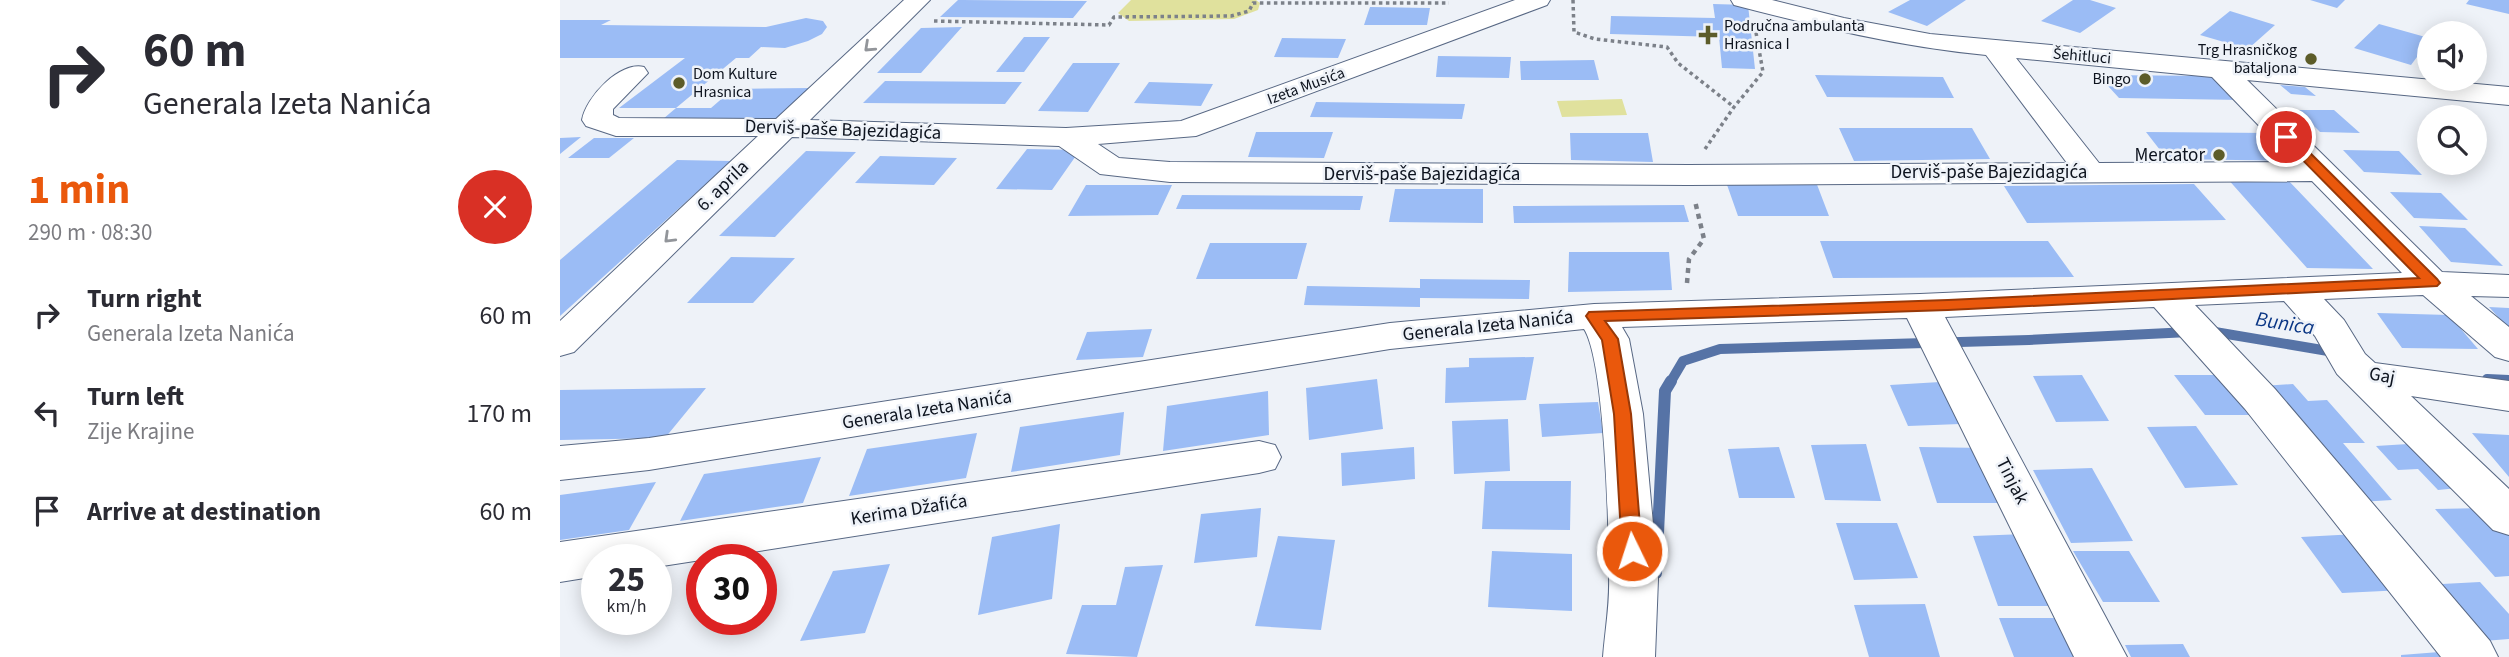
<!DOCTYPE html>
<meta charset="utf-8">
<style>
:root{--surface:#fff;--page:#f2f2f3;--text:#2b2b33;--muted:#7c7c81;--accent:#ea580c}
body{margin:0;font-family:"Source Sans 3",sans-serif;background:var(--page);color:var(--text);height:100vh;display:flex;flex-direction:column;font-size:26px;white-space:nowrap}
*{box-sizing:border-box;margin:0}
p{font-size:23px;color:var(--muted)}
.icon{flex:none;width:38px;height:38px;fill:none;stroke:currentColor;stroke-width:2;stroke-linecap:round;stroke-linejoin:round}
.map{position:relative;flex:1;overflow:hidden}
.details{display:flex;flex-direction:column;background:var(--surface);width:560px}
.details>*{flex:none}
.hud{background:#fff;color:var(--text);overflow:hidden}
.buttons{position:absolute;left:1857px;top:21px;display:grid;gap:14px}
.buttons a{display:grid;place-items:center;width:70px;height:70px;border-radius:50%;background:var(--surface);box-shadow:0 4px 18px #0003;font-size:35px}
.speed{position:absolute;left:21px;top:544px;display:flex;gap:14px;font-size:35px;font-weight:700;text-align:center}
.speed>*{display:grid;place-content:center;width:91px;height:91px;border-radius:50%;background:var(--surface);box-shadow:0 4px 18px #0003;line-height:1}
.speed small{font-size:18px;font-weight:400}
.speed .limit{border:10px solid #d22;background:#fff;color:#111}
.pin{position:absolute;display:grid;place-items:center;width:60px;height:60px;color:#fff;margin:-30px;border:4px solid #fff;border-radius:50%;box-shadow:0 2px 7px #0007}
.me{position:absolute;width:77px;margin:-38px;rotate:356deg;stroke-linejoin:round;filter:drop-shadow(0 0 5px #0008)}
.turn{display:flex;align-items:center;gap:24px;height:147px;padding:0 28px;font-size:32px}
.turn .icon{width:91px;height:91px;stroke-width:2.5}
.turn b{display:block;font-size:49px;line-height:60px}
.round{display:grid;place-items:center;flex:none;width:74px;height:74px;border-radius:37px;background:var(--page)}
.head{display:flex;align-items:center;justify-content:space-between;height:119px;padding:0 28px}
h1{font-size:42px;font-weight:700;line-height:52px;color:var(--accent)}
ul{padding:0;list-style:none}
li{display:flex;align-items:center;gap:21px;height:98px;padding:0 28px}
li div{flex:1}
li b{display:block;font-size:26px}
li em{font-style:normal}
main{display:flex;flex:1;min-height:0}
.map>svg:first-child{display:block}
.green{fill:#e0e19d}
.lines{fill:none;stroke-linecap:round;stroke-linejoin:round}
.stream-far1{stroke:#5673a6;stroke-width:10}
.stream{stroke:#5673a6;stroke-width:12}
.building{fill:#9bbcf5}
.street-casing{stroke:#586884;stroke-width:2}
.path-far1{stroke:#7c8189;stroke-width:3.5;stroke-dasharray:3.5 3.5;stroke-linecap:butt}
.path{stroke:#7c8189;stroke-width:4.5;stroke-dasharray:5 5;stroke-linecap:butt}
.street{fill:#fff;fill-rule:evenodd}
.oneway{stroke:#92959a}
.route{fill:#ea580c;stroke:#983908;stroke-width:2}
.poi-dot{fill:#5c5c29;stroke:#eef2f8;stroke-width:2.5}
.labels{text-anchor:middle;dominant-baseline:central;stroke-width:5;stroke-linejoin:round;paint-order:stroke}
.far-poi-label{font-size:16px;fill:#0d131e;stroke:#eef2f8;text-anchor:start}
.far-street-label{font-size:16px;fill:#0d131e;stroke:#eef2f8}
.street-label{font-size:19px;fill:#0d131e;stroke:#eef2f8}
.poi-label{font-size:19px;fill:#0d131e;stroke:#eef2f8;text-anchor:end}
.water-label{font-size:21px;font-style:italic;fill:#0a3685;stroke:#eef2f8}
</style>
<main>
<section class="details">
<div class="hud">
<div class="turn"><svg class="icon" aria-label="right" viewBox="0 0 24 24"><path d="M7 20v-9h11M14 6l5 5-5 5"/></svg><div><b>60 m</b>Generala Izeta Nanića</div></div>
</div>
<div class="head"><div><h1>1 min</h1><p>290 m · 08:30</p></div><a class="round" style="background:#d93025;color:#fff"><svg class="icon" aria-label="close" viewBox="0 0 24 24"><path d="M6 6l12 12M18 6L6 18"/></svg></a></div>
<ul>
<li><svg class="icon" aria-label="right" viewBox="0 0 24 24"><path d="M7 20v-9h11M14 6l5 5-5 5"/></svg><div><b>Turn right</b><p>Generala Izeta Nanića</p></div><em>60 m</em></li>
<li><svg class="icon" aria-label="left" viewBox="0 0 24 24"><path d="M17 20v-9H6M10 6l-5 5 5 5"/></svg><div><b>Turn left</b><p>Zije Krajine</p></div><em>170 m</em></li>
<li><svg class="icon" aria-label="arrive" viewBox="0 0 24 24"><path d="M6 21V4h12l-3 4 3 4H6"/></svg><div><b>Arrive at destination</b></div><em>60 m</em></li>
</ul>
</section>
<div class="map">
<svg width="1949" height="657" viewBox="0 0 1949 657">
<rect width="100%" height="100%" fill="#eef2f8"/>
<path class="green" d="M571 0H696L700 3 698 10 674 19 569 21 558 13Z
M1062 99 1067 115 1002 117 997 101Z"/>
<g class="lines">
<path class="stream-far1" d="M1649 331 1774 352
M1927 379 1949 380
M1110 383 1123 361 1160 349 1469 340 1629 332"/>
<path class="stream" d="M1096 573 1105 391 1111 381"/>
</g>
<path class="building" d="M398 0H402L527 1 513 18 380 17Z
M1350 0H1406L1367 26 1328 12Z
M1513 0H1530L1556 8 1520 33 1481 21Z
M1750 0H1785L1777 8Z
M1909 0H1949V14L1906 4Z
M1153 4 1188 5 1195 69 1162 68 1159 37 1050 34 1051 16 1155 18Z
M810 7 870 8 867 25H804Z
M1670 11 1715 25 1688 49 1640 35Z
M246 18 263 21 267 27 262 34 248 41 225 48 201 47 189 58H176L116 108H59L125 58H0V20H51L41 25 206 27Z
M1819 24 1869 38V41L1851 65 1794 48Z
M402 27 361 73H317L361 28Z
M464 37H490L464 72H436Z
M722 38 786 39 778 58 714 57Z
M878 56 951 57 949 78 876 77Z
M1034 60 1039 80H961L960 61Z
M513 63H560L528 112 478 111Z
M1255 75 1383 77 1394 98 1267 97Z
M1538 75 1655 76 1682 100 1559 98Z
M325 81 462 82 445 104 303 103Z
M589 82 653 84 641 106 574 103Z
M1720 85 1745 87 1756 96 1731 94Z
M249 88 220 118 103 119 116 108H151L173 89Z
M756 102 905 104 902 119 750 117Z
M1738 110H1774L1800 133 1760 132Z
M1279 128H1412L1430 159 1294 161Z
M696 132H773L764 158 688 157Z
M1586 132 1711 133 1742 161 1607 159Z
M1010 133H1088L1093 162 1011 160Z
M21 137 0 154V138Z
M34 138H74L49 158H8Z
M467 149 520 150 492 190 436 189Z
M1783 150 1839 151 1862 175 1804 172Z
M246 151 296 152 215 237 159 236Z
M320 156 397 158 374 185 295 183Z
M117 160 171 161 0 316V260Z
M1666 177 1726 178 1813 269 1747 268Z
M1166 182H1256L1269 216H1178Z
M1634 184 1666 220 1467 223 1444 186Z
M526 185H612L598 215 508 216Z
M835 189H923V223L829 222Z
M1830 192 1881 193 1908 220 1854 218Z
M622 195 803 196 800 210 616 209Z
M1124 205 1129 222 954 223 953 206Z
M1859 226 1905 228 1943 266 1891 262Z
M1260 241H1488L1514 277 1273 278Z
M650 243H747L737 279H636Z
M1009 252H1109L1112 290 1008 292Z
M171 257 235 258 193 303H127Z
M860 279 970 280 969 299 860 298V307L744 305 747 286 860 288Z
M1929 307 1949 308V329Z
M1817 313 1889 315 1918 349 1842 348Z
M592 329 583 357 516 360 527 332Z
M974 357 966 400 885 403 886 368 909 367V358Z
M1522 375 1549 421 1496 422 1473 376Z
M1614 375H1665L1697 415H1645Z
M817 379 823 429 749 440 746 388Z
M1380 382 1400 424 1348 426 1330 385Z
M1733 384 1748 401 1767 400 1805 443H1783L1832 500 1800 502 1702 386Z
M146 388 105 438 0 440V390Z
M708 391 709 435 603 451 607 406Z
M1038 402 1043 433 982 437 979 404Z
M564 412 560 455 451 472 460 427Z
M948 419 950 471 894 474 892 421Z
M1636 426 1678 485 1625 488 1587 427Z
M417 433 406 478 289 496 307 449Z
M1912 433 1949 435V477Z
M1864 443 1908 487 1878 490 1858 469 1838 470 1816 446Z
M1306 444 1321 501 1265 500 1251 445Z
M854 447 855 479 782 486 781 453Z
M1219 447 1235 498H1179L1168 449Z
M1359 447 1425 448 1452 503H1377Z
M261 457 243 503 120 521 144 474Z
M1532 468 1573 541 1511 543 1473 470Z
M925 481H1011L1010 530 922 529Z
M96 482 69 530 0 540V495Z
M701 508 697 557 634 563 641 514Z
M1925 508 1949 535V576L1935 577 1875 509Z
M1276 523H1337L1358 578 1294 580Z
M500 524 492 599 418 615 432 537Z
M1465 534 1495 606H1438L1413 536Z
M1797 534 1844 590 1782 593 1741 537Z
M718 536 775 540 761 630 695 626Z
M932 551 1012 554V611L928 607Z
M1513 551H1569L1600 602H1543Z
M330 564 305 633 240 641 273 571Z
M603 565 577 657 506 654 522 605H556L565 567Z
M1920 582 1949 614V639L1911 642 1863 585Z
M1365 604 1380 657H1309L1294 605Z
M1439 618H1498L1517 657H1454Z
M1623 644 1630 657H1571L1565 645Z
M1892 651 1897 657H1841V655Z"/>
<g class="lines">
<g class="street-casing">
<path id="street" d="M344 0H370L250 120 506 128 621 121 955 0H990L987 5 636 136 538 144 559 158 610 162 1128 165 1507 163 1426 55C1340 47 1258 27 1174 5L1171 0H1212L1284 18 1370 34 1949 87V105L1687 80 1882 272 1949 275V297L1911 296 1949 327V361L1935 357 1863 295 1764 299 1784 320 1805 354 1815 363 1949 381V411L1851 396 1949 489V535L1933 530 1777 374 1755 336 1724 301 1635 305 1715 389 1930 641 1938 657H1881L1685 409 1594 307 1385 317 1567 657H1514L1347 318 1062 327 1069 339 1083 414 1098 579 1095 657H1043C1045 631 1050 604 1049 577 1049 531 1045 361 1024 329L830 349 89 470 0 480V446L89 438 830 323 1034 304 1360 294 1842 273 1752 181 1128 185 610 182 540 174 499 146 232 137 14 352 0 356V321L198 136H56L26 126 22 120C26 97 60 61 84 67L88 73 53 109V115L59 118 216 119ZM1456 58 1652 77 1734 162 1539 163Z
M699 441 715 445 721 457 715 469 699 473 96 567V560H37V576L0 582V542Z"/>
</g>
<path class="path-far1" d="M1013 0 1014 32 1035 39 1107 47 1118 63 1174 107
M374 21 549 25 554 17 671 16 689 11 693 3H889
M1145 149 1174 107 1203 72 1195 27"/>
<path class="path" d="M1127 283 1129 259 1144 239 1135 201"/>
<use href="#street" class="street"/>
</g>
<defs><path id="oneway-chevron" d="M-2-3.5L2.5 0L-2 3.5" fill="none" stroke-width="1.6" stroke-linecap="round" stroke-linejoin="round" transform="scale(1.75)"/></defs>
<g class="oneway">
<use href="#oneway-chevron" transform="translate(309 47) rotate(137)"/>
<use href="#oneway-chevron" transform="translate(109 238) rotate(136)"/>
</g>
<path class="route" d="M1726 133 1731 134 1877 279 1880 283 1877 286 1388 310 1045 321 1058 339 1071 414 1082 551 1079 557 1072 559 1065 557 1062 551 1054 414 1042 340 1026 316 1029 312 1388 300 1859 278 1722 139V134Z"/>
<g class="poi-dot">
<path d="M1144.5 24.5h7v7h7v7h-7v7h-7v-7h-7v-7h7z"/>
<circle cx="1751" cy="59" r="7"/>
<circle cx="1585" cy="79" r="7"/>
<circle cx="119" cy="83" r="7"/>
<circle cx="1659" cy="155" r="7"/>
</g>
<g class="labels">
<g class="far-poi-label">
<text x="1164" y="26">Područna ambulanta<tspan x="1164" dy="18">Hrasnica I</tspan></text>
<text x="1737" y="50" text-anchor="end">Trg Hrasničkog<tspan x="1737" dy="18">bataljona</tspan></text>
<text x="133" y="74">Dom Kulture<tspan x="133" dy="18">Hrasnica</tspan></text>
<text x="1571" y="79" text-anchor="end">Bingo</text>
</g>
<g class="far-street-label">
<text transform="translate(1522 56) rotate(5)">Šehitluci</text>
<text transform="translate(746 86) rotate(-20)">Izeta Musića</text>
</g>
<g class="street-label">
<text transform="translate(283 130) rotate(2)">Derviš-paše Bajezidagića</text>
<text x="1429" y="172">Derviš-paše Bajezidagića</text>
<text x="862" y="174">Derviš-paše Bajezidagića</text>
<text transform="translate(163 186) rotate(-44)">6. aprila</text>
<text transform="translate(928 326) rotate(-6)">Generala Izeta Nanića</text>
<text transform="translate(1822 376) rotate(11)">Gaj</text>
<text transform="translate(367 410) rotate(-9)">Generala Izeta Nanića</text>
<text transform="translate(1452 481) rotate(63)">Tinjak</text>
<text transform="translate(349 510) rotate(-9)">Kerima Džafića</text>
</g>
<g class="poi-label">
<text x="1645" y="155">Mercator</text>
</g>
<g class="water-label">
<text transform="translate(1725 323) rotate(9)">Bunica</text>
</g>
</g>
</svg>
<div class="buttons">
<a><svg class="icon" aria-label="sound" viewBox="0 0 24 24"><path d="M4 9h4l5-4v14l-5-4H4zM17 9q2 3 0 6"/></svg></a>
<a><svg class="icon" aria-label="search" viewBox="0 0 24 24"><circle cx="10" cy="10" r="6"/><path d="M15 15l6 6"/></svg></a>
</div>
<div class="speed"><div>25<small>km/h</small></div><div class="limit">30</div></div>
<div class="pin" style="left:1726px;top:137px;background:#d93025"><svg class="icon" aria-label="arrive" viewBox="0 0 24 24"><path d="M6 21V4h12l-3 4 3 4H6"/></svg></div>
<svg class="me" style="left:1072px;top:551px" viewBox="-20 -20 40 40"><circle r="17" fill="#ea580c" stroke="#fff" stroke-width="3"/><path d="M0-11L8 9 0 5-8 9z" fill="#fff"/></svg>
</div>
</main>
